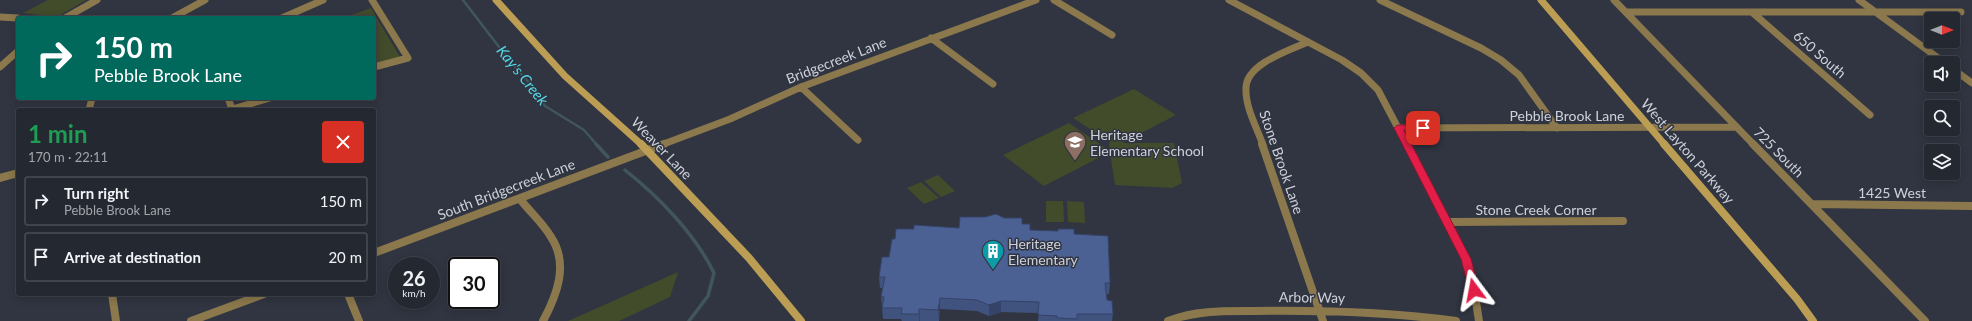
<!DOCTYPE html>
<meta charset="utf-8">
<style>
:root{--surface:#242831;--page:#30343d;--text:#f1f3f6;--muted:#a3a6ab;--line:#41444d}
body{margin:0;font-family:Lato,sans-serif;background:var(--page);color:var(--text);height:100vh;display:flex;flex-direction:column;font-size:15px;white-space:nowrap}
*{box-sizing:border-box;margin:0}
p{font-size:13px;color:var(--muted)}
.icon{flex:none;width:22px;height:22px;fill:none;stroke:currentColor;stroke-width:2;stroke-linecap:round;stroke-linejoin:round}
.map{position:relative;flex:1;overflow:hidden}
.sheet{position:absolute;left:16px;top:108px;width:360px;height:188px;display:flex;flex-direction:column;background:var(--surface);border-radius:4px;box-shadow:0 2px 10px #0003,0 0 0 1px var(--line)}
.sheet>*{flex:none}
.hud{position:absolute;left:16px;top:16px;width:360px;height:84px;border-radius:4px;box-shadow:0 2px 10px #0003,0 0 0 1px var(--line);background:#00695c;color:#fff;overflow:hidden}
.needle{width:26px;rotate:90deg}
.fabs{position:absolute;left:1924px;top:12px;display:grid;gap:8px}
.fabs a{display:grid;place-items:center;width:36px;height:36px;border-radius:4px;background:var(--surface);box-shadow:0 2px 10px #0003,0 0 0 1px var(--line);font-size:20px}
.speed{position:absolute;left:388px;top:257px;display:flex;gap:8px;font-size:20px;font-weight:700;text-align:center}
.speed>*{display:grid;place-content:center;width:52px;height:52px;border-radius:50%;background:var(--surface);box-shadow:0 2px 10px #0003,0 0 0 1px var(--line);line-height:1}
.speed small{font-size:10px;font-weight:400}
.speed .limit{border:2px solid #111;border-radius:6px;background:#fff;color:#111}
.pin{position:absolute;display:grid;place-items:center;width:34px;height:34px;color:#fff;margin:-17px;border-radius:8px;box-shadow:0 2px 6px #0006}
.me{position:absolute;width:44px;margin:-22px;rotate:347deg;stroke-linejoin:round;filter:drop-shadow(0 0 3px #0008)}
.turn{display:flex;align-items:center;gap:14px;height:84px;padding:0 12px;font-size:18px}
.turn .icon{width:52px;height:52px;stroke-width:2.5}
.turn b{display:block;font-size:28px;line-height:34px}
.round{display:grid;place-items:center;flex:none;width:42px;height:42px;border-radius:4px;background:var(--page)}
.summary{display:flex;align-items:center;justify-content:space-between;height:68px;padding:0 12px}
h1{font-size:24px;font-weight:700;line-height:30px;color:#1e9e55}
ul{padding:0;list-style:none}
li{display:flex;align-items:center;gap:12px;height:50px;margin:0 8px 6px;padding:0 4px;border:2px solid var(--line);border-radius:4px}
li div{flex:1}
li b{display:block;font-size:15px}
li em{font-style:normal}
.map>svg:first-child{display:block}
.green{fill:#424b2a}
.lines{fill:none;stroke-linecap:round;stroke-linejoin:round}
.stream-far1{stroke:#41565b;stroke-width:2.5}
.stream{stroke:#41565b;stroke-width:3.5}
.street-far1{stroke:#8b784c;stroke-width:7}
.street{stroke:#8b784c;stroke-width:8}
.secondary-far1{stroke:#bb9d54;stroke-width:7}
.secondary{stroke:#bb9d54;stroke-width:8}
.wall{fill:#40537e}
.shaded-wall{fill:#344367}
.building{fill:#4b6093;stroke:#344367}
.route{fill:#e11d48;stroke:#92132f}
.labels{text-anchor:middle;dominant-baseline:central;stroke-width:3;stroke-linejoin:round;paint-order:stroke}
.street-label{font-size:14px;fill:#ced1d9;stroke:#303541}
.poi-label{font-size:14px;fill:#ced1d9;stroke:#303541;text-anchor:start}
.water-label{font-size:15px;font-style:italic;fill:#53d9e5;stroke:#303541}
</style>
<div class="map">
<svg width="1972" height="321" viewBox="0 0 1972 321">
<rect width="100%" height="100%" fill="#303541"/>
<path class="green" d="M48 0H86L57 17 23 13Z
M371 8 400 57 374 65V18H343Z
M1134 89 1176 115 1122 143H1174L1182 183 1172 188 1115 185 1110 152 1044 186 1003 155 1069 123 1110 151 1109 143 1110 142 1073 118Z
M938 175 955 191 941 197 924 181Z
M921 182 939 198 924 204 907 188Z
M1046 201H1063L1064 222H1046Z
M1067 201 1084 202 1085 223 1068 222Z
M678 272 670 297 619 321H568Z"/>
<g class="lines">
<path class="stream-far1" d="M463 0 509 60 538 93 545 106 584 130 597 145"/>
<path class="stream" d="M596 144 608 157
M625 170C659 197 695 234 714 273L708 296 689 321"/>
<path class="street-far1" d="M372 0 408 58 374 67
M1054 0 1112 35
M1229 0 1342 60 1361 73 1378 90 1407 145
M1380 0 1481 48 1501 60 1519 75 1557 128
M1614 0 1754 145
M1859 0 1945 63
M1626 12H1961
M1753 13 1870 115
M0 17 18 18
M65 18 97 0
M172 18 205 0
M282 18 323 0
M931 38 993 84
M0 67 18 51
M1953 69 1972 83
M801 87 858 140
M228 98 232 109
M89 110 92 98
M229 110 270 98
M1398 128 1736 127
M661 145 730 119 801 87 1036 0
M1263 145C1257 128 1245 107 1246 88 1246 64 1290 50 1308 42"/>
<path class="street" d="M1262 144 1323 321
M1407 144 1466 259 1472 276 1479 321
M1753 144 1925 321
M0 178 18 173
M520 199C530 212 543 223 551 237 569 264 557 295 543 321
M1812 204 1972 206
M1448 222 1623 221
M374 253 664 144
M112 294 116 321
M348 294 359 321
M191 321 264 294
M1168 321C1196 310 1225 311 1255 311 1323 310 1389 312 1456 321"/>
<path class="secondary-far1" d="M496 0 565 76 642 145
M1541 0 1665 145"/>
<path class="secondary" d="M641 144 749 258 801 321
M1664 144 1797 299 1813 321"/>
</g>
<path class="wall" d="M1004 218 1022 224 1030 230 1074 234 1110 283 1109 294H1106L1107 300 1113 314 1112 321H1038L1039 313 1001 312 989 316 977 311 940 309 939 321H902L901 319H883L881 296 883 288H880L879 277 889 257 895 239 914 229 959 228Z"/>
<path class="shaded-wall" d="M940 298V309L939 321 938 310Z
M1001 301V312L989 316V305Z
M919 309 920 321H919Z"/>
<path class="building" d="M996 214 1004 218H1022V224H1030V230L1058 231V229H1074V234L1108 236 1110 283H1105L1107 300 1112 301 1113 314H1077V319L1057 318V316L1038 315 1039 302 1001 301 989 305 977 300 940 298 938 310 919 309V314H901L902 308H882L884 297 881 296 885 277H879L882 257H889L892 239H895L896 229H914V225L959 228 960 217H985Z"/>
<path class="route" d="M1423 125 1427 128 1426 130H1404L1471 259 1479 290 1478 292H1470L1469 290 1461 259 1394 128 1398 125Z"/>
<defs>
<g id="school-pin" transform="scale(1.15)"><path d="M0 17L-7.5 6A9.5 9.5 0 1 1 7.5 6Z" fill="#8d6e63" stroke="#303541"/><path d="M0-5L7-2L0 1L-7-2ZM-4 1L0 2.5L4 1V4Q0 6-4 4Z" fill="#fff"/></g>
<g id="building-pin" transform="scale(1.15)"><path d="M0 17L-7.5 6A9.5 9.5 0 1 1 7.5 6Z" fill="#0f9aa8" stroke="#303541"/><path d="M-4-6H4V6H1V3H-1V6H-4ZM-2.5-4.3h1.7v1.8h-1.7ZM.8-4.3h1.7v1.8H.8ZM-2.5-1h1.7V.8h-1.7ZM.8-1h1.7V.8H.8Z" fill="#fff"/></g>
</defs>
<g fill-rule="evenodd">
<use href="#school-pin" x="1075" y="142"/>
<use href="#building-pin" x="993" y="251"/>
</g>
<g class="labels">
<g class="street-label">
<text transform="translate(1820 54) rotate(41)">650 South</text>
<text transform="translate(836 60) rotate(-21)">Bridgecreek Lane</text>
<text x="1567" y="115">Pebble Brook Lane</text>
<text transform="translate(662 148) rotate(46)">Weaver Lane</text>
<text transform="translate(1688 151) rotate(49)">West Layton Parkway</text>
<text transform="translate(1779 152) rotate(45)">725 South</text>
<text transform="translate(1282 162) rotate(71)">Stone Brook Lane</text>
<text transform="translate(506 189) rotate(-21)">South Bridgecreek Lane</text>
<text x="1892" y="192">1425 West</text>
<text x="1536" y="209">Stone Creek Corner</text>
<text transform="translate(1312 297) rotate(1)">Arbor Way</text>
</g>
<g class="poi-label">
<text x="1090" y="134">Heritage<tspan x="1090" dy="16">Elementary School</tspan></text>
<text x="1008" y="243">Heritage<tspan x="1008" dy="16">Elementary</tspan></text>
</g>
<g class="water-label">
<text transform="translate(523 75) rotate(51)">Kay's Creek</text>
</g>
</g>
</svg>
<div class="fabs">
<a><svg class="needle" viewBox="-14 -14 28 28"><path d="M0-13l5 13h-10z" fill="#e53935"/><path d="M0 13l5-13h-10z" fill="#a3a6ab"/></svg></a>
<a><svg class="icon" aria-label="sound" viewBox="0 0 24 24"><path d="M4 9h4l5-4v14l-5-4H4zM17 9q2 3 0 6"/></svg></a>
<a><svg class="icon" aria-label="search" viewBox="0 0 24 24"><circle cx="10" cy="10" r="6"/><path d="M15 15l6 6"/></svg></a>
<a><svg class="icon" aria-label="layers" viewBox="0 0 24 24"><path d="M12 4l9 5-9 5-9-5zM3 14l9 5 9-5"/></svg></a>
</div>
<div class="speed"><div>26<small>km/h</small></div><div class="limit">30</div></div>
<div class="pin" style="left:1423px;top:128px;background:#d93025"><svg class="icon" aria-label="arrive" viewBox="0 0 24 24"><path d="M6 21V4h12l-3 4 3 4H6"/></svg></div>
<svg class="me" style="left:1474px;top:290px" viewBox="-20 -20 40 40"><path d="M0-17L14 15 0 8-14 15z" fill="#e11d48" stroke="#fff" stroke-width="4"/></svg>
<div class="hud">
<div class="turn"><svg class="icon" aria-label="right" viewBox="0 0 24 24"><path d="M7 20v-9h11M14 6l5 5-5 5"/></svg><div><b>150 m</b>Pebble Brook Lane</div></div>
</div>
<section class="sheet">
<div class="summary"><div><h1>1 min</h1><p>170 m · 22:11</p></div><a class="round" style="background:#d93025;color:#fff"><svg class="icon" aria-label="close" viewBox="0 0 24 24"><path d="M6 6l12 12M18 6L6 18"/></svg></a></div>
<ul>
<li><svg class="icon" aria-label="right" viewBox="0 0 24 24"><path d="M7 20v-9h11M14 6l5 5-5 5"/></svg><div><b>Turn right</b><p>Pebble Brook Lane</p></div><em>150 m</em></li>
<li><svg class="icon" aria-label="arrive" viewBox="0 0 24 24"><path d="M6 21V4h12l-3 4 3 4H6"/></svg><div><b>Arrive at destination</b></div><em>20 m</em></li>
</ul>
</section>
</div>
